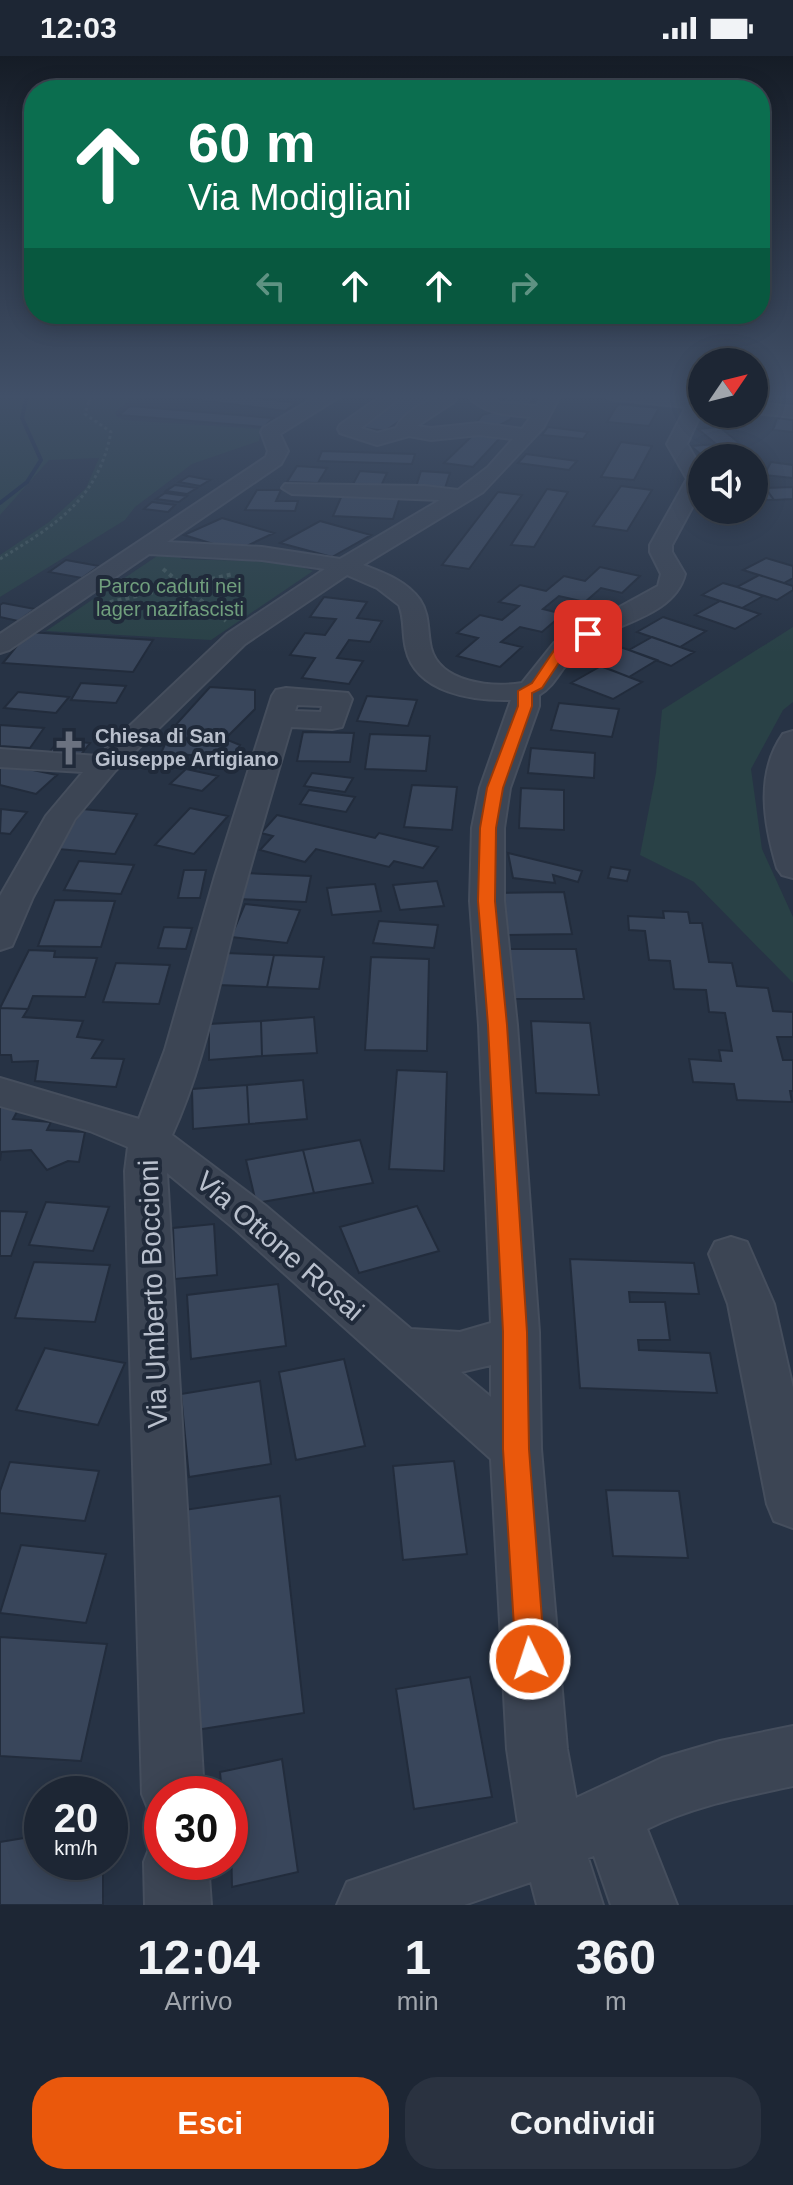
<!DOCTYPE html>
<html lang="it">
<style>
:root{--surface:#1d2634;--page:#2a3240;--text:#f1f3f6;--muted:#a0a5ac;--line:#3b434f;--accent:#ea580c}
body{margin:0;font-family:Arial,sans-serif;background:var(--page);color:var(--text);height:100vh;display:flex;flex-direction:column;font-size:30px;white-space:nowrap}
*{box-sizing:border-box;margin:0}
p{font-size:26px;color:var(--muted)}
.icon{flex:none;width:44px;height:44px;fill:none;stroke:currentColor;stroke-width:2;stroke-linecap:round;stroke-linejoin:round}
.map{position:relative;height:1849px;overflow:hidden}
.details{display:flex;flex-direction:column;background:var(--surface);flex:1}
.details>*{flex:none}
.hud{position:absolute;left:24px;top:24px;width:746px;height:244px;border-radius:32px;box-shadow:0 4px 20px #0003,0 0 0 2px var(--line);background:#0b6e4f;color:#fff;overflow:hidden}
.needle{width:52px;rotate:55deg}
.fabs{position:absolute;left:688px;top:292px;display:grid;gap:16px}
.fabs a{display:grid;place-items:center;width:80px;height:80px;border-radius:50%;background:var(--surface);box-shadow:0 4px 20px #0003,0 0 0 2px var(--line);font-size:40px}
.speed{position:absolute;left:24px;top:1720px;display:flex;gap:16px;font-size:40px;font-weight:700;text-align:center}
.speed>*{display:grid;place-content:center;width:104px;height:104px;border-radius:50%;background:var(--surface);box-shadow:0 4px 20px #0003,0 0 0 2px var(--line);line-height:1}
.speed small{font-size:20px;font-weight:400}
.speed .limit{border:12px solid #d22;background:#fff;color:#111}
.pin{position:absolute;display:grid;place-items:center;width:68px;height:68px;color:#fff;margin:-34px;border-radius:16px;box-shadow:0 4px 12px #0006}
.me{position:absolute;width:88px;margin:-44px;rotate:356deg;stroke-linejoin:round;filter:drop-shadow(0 0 6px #0008)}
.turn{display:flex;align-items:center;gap:28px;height:168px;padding:0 32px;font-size:36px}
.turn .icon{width:104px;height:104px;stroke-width:2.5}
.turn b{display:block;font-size:56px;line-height:68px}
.lanes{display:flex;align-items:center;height:76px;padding:0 32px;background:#0003;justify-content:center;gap:40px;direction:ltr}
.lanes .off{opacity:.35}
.eta{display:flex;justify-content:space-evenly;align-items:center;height:136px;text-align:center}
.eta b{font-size:48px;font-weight:700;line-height:56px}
.primary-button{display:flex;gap:16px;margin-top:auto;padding:16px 32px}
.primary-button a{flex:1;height:92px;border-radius:32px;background:var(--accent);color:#fff;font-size:32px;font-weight:700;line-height:92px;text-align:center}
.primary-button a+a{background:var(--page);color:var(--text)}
.status{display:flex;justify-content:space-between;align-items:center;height:56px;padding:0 40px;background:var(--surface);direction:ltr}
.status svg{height:22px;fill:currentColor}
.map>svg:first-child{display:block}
.green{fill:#294146}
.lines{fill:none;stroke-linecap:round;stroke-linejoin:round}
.stream{stroke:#192944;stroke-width:4}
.building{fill:#39465b;stroke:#222c3c;stroke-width:2}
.minor-casing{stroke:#454e5d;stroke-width:4}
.path-far1{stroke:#435a5d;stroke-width:3;stroke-dasharray:3 3;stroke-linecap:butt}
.path{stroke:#435a5d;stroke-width:4;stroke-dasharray:4 4;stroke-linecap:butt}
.minor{fill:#3c4554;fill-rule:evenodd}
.route{fill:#ea580c;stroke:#983908;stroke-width:2}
.labels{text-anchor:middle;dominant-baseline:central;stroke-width:8;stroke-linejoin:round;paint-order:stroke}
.far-park-label{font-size:20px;fill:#709f7d;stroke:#202a3a}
.far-poi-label{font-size:20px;font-weight:bold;fill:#b9c0cd;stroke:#202a3a;text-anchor:start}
.near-street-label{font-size:28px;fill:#b9c0cd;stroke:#202a3a}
</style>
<div class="status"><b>12:03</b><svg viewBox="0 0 49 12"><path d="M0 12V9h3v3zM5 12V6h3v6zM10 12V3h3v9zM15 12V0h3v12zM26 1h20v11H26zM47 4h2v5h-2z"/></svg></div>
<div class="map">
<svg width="793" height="1849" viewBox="0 0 793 1849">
<rect width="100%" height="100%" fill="#273345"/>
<path class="green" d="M0 338H162L129 345 115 356 116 360 124 364 261 373 259 385 192 408 135 451 125 464 0 541V499L49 466 86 432 99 402 49 404 0 459Z
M163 496 174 497 182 503 285 506 313 515 211 584 46 575Z
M793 571V646L783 654 751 713 762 793 793 861V927L694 826 640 799 656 717 662 654Z"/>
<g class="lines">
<path class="stream" d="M0 447 27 426 41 404 22 362 27 338"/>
</g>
<path class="building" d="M227 338 296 347 285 355 168 340Z
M407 338 437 339 385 375 358 371Z
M509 338H537L528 350 501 347Z
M760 338H785L782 347 757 345Z
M618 348 659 352 649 370 607 366Z
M130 350 273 362 264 371 119 359Z
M493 356 512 358 511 363 496 371 476 368 482 359Z
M727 358 745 371 722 373 704 359Z
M777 362 793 364V376L773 374Z
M548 371 588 376 583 383 542 379Z
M719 371 722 373 744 391 722 393 698 373Z
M473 379 500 382 473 411 444 407Z
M621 386 652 390 634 424 601 421Z
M717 388 733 402H705L691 390Z
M322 395 415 398 412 408 318 405Z
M526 398 577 405 569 414 518 407Z
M771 406 793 409V422L764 419Z
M297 410 327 412 318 427 287 426Z
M360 415 387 417 381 430 353 428Z
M421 415 450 417 444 435 415 434Z
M189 420 210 424 200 430 179 426Z
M175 429 197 432 187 438 166 435Z
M621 430 652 434 627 475 593 470Z
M793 431V443L774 444 765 432Z
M547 433 568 436 534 491 511 489Z
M754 433H766L774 444H754Z
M257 434H281L276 445H298L295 455 245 454Z
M498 436 522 439 469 513 442 509Z
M165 437 187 440 179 446 156 443Z
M342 439 400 441 393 463 333 460Z
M152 446 175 449 168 456 144 453Z
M222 462 274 477 236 495 184 479Z
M320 465 371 479 332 501 280 487Z
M766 502 793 510V522L784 527 743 514Z
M66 504 99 510 82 522 49 516Z
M600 511 640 520 622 537 601 532 585 546 559 540 543 553 563 558 542 576 520 571 501 586 522 591 500 611 457 600 478 582 457 577 480 559 502 564 519 550 499 546 520 529 546 535 564 520 585 525Z
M759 519 793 530V534L777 544 737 531Z
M723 527 737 531 763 540 742 552 702 539Z
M324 541 367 546 357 562 382 565 370 586 349 584 337 602 363 605 349 628 302 622 315 602 290 599 305 577 325 579 336 563 310 561Z
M720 545 742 552 760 558 735 573 695 559Z
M3 547 35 553 18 565 0 561V549Z
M663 561 706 575 680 591 637 576Z
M28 576 153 584 133 616 3 607Z
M652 581 694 596 671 610 629 594Z
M614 589 629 594 657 604 629 621 587 605Z
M601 610 629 621 642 626 613 643 571 627Z
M81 627 126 630 116 647 71 644Z
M210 631 255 634V653L225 683 240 689 232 702 161 697 172 673Z
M18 636 69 641 56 657 4 652Z
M367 640 417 644 408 670 357 665Z
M559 647 619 653 612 681 551 674Z
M0 669 44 672 30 692 0 690Z
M303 676 354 677 350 706 297 705Z
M370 678 430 680 426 715 365 713Z
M59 684 90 687 79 701 48 698Z
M531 692 595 697 594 722 528 717Z
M4 708 57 719 36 738 0 729V711Z
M186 713 218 720 202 735 170 728Z
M312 717 353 722 345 736 304 730Z
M412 729 457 731 452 774 404 771Z
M521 732 564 734V774L519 772Z
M309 734 355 741 346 756 300 748Z
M190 752 228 760 194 798 155 789Z
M1 753 27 756 10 778 0 777Z
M82 753 137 758 115 798 58 793Z
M277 759 375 782 379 777 438 791 423 812 394 805 389 811 316 793 305 806 260 794 273 780 261 777Z
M508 797 582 815 578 826 553 819 555 827 513 822Z
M79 805 134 809 121 838 64 834Z
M611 811 630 814 627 825 608 822Z
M184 814H206L200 842H178Z
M244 817 311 820 306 846 237 843Z
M437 825 444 850 400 854 393 829Z
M375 828 381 855 332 859 327 832Z
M564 836 572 878 501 879 496 837Z
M55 844 115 845 101 891 38 890Z
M245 848 300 854 287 887 231 881Z
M663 855 688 856 690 867H702L709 906 732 907 737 930 768 932 773 955 793 956V981H777L783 1004H793V1035H790L792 1046 737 1044 734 1028 693 1026 689 1003 721 1005 719 994 732 995 725 957 709 956 706 934 674 933 670 905 649 904 645 875 629 874 628 860 664 862Z
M379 865 438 869 434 892 373 887Z
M164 871 192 872 186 893 158 892Z
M502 893H576L584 943H507Z
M29 894 55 895 54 901 97 902 85 941 33 940 28 953 0 952Z
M226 897 274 899 267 931 218 929Z
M274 899 324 901 319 933 267 931Z
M371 901 429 903 427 995 365 994Z
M116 907 170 909 159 948 103 946Z
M0 952 28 953 23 961 83 965 77 981 103 984 92 1002 124 1003 116 1031 35 1025 38 1005 12 1006 11 999H0Z
M314 961 317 997 262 1000 261 965Z
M261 965 262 1000 209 1004V968Z
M531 965 590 967 599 1039 536 1037Z
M397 1014 447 1016 444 1115 389 1113Z
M303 1024 307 1063 249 1068 247 1029Z
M247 1029 249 1068 193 1073 192 1033Z
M0 1050 19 1052 13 1063 51 1066 47 1074 85 1076 79 1106 68 1105 47 1114 31 1094 1 1096 0 1105Z
M360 1084 373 1127 314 1137 303 1094Z
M303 1094 314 1137 256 1147 246 1104Z
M46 1146 109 1151 93 1195 29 1189Z
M417 1150 439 1195 359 1217 340 1171Z
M0 1155 27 1156 11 1200H0Z
M214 1168 217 1219 175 1223 173 1172Z
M570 1203 694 1207 699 1238 629 1236 630 1246H665L670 1284H638L639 1294 710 1297 717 1337 580 1332Z
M34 1206 110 1209 95 1266 15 1262Z
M278 1228 286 1290 191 1303 187 1239Z
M45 1292 125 1307 98 1369 16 1354Z
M344 1303 365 1390 296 1404 279 1316Z
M260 1325 271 1408 189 1421 181 1338Z
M454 1405 467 1498 403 1504 393 1410Z
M10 1406 99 1415 85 1465 0 1457V1435Z
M606 1434 679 1435 688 1502 613 1500Z
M280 1440 304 1657 196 1674 184 1454Z
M21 1489 106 1498 86 1567 0 1557Z
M0 1581 107 1588 81 1705 0 1700Z
M470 1621 492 1741 414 1753 396 1633Z
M282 1703 298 1816 232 1831 230 1738H222L220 1716Z
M42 1779V1806H103V1849H0V1786Z"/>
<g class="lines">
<g class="minor-casing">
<path id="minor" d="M321 338H344L280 378 288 395 281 408 167 486 262 491 340 503 440 444 292 438 282 432 285 428 424 430 458 434 488 411 513 383 479 379 431 384 409 380 377 389 340 377 338 373 340 369 384 338H405L361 372 377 377 396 372C406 352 438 338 458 338L455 345 417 370 431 372 479 367 522 373 531 361C507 359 482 358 466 338H485L501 347 537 350 543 338H561L543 372 483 436 363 509C384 517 407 525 420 544 430 559 427 575 431 592 440 627 492 632 522 627L554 587 658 530 661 518 650 496V489L687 423 667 388 686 351 610 343 601 338 702 342V355L687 388 702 414V433L672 489V496L685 518C675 558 622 566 590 585 563 602 560 627 539 639V650L510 732 504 772V845L517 969 539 1276 541 1393 567 1693 576 1742 662 1702 720 1685 793 1670V1730C743 1741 693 1750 647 1773L677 1849H611L594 1800 588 1802 603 1849H537L531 1826 464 1849H337L347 1826 518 1767 507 1693 491 1403 236 1174 167 1117 204 1738H162V1764L151 1760 142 1738 125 1115 128 1091 90 1075 0 1050V1022L139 1063 165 994 215 820 272 640 276 634 286 632 348 637 352 643 342 671 332 673 291 671C271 740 250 809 232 879 215 946 201 1016 172 1079L266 1150 411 1273 460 1276 491 1267 479 969 470 845 472 772 480 732 511 644C473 645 416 637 406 593 402 578 405 563 399 549L377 532 347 519 245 588 115 715 75 763 33 841 12 890 0 894V840L46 760 83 716 0 711V693L98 700 227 578 325 513 262 504 149 498 9 594 0 597V578L266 401 268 395 261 376 263 372ZM297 649 322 650 321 656 295 655ZM491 1309V1341L461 1316Z
M754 347 793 351V361L754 357Z
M793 675V822L782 819 777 812C764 768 755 718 783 678Z
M731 1181 747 1186 774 1248 793 1332V1472L774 1465 767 1448 728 1248 709 1198 715 1186Z
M162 1780V1806H208L211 1849H145L144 1806 153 1783Z"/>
</g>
<path class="path-far1" d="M88 345 100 338
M0 503C55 469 98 444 111 376L85 358 91 338"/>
<path class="path" d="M163 513 226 565
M102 548 233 518"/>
<use href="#minor" class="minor"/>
</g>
<linearGradient id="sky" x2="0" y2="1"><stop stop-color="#151c26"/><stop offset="0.57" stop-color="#415068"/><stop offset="1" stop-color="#415068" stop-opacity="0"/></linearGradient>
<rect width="793" height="597" fill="url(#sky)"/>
<path class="route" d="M584 576 594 578 566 596 542 632 532 637V650L503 732 496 772 495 845 507 969 527 1276 529 1393 545 1603 541 1613 530 1617 520 1613 516 1603 503 1393V1276L488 969 478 845 480 772 487 732 518 650V635L532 627 557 590Z"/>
<defs>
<g id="church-bare" transform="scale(2.76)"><path d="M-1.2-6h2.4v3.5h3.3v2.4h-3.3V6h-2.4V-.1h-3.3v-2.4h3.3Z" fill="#6b7280" stroke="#202a3a" stroke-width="2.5" paint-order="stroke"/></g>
</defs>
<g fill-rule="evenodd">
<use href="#church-bare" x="69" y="692"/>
</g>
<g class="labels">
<g class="far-park-label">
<text x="170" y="530">Parco caduti nei<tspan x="170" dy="23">lager nazifascisti</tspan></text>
</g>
<g class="far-poi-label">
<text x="95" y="680">Chiesa di San<tspan x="95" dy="23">Giuseppe Artigiano</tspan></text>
</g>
<g class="near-street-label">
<text transform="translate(280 1190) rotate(41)">Via Ottone Rosai</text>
<text transform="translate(153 1238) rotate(-92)">Via Umberto Boccioni</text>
</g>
</g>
</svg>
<div class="fabs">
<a><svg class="needle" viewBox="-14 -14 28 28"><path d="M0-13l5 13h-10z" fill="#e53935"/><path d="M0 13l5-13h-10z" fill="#a0a5ac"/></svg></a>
<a><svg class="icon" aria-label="sound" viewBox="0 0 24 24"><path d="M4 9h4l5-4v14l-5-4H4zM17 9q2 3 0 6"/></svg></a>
</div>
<div class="speed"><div>20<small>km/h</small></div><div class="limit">30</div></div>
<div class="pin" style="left:588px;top:578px;background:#d93025"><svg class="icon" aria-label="arrive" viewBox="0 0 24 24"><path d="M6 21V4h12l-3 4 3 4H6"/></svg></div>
<svg class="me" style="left:530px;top:1603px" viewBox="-20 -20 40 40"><circle r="17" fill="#ea580c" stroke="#fff" stroke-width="3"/><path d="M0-11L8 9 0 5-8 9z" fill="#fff"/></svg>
<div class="hud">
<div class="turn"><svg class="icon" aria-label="ahead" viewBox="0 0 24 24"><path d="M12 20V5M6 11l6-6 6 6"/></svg><div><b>60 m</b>Via Modigliani</div></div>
<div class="lanes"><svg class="icon off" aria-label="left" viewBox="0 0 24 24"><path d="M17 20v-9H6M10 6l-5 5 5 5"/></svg><svg class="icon" aria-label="ahead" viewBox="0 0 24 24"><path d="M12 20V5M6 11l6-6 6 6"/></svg><svg class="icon" aria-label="ahead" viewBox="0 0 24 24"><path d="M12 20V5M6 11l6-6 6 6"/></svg><svg class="icon off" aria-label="right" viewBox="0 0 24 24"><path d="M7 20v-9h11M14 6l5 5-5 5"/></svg></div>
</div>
</div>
<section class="details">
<div class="eta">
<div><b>12:04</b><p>Arrivo</p></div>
<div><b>1</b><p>min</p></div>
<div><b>360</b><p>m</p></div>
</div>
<div class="primary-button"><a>Esci</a><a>Condividi</a></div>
</section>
